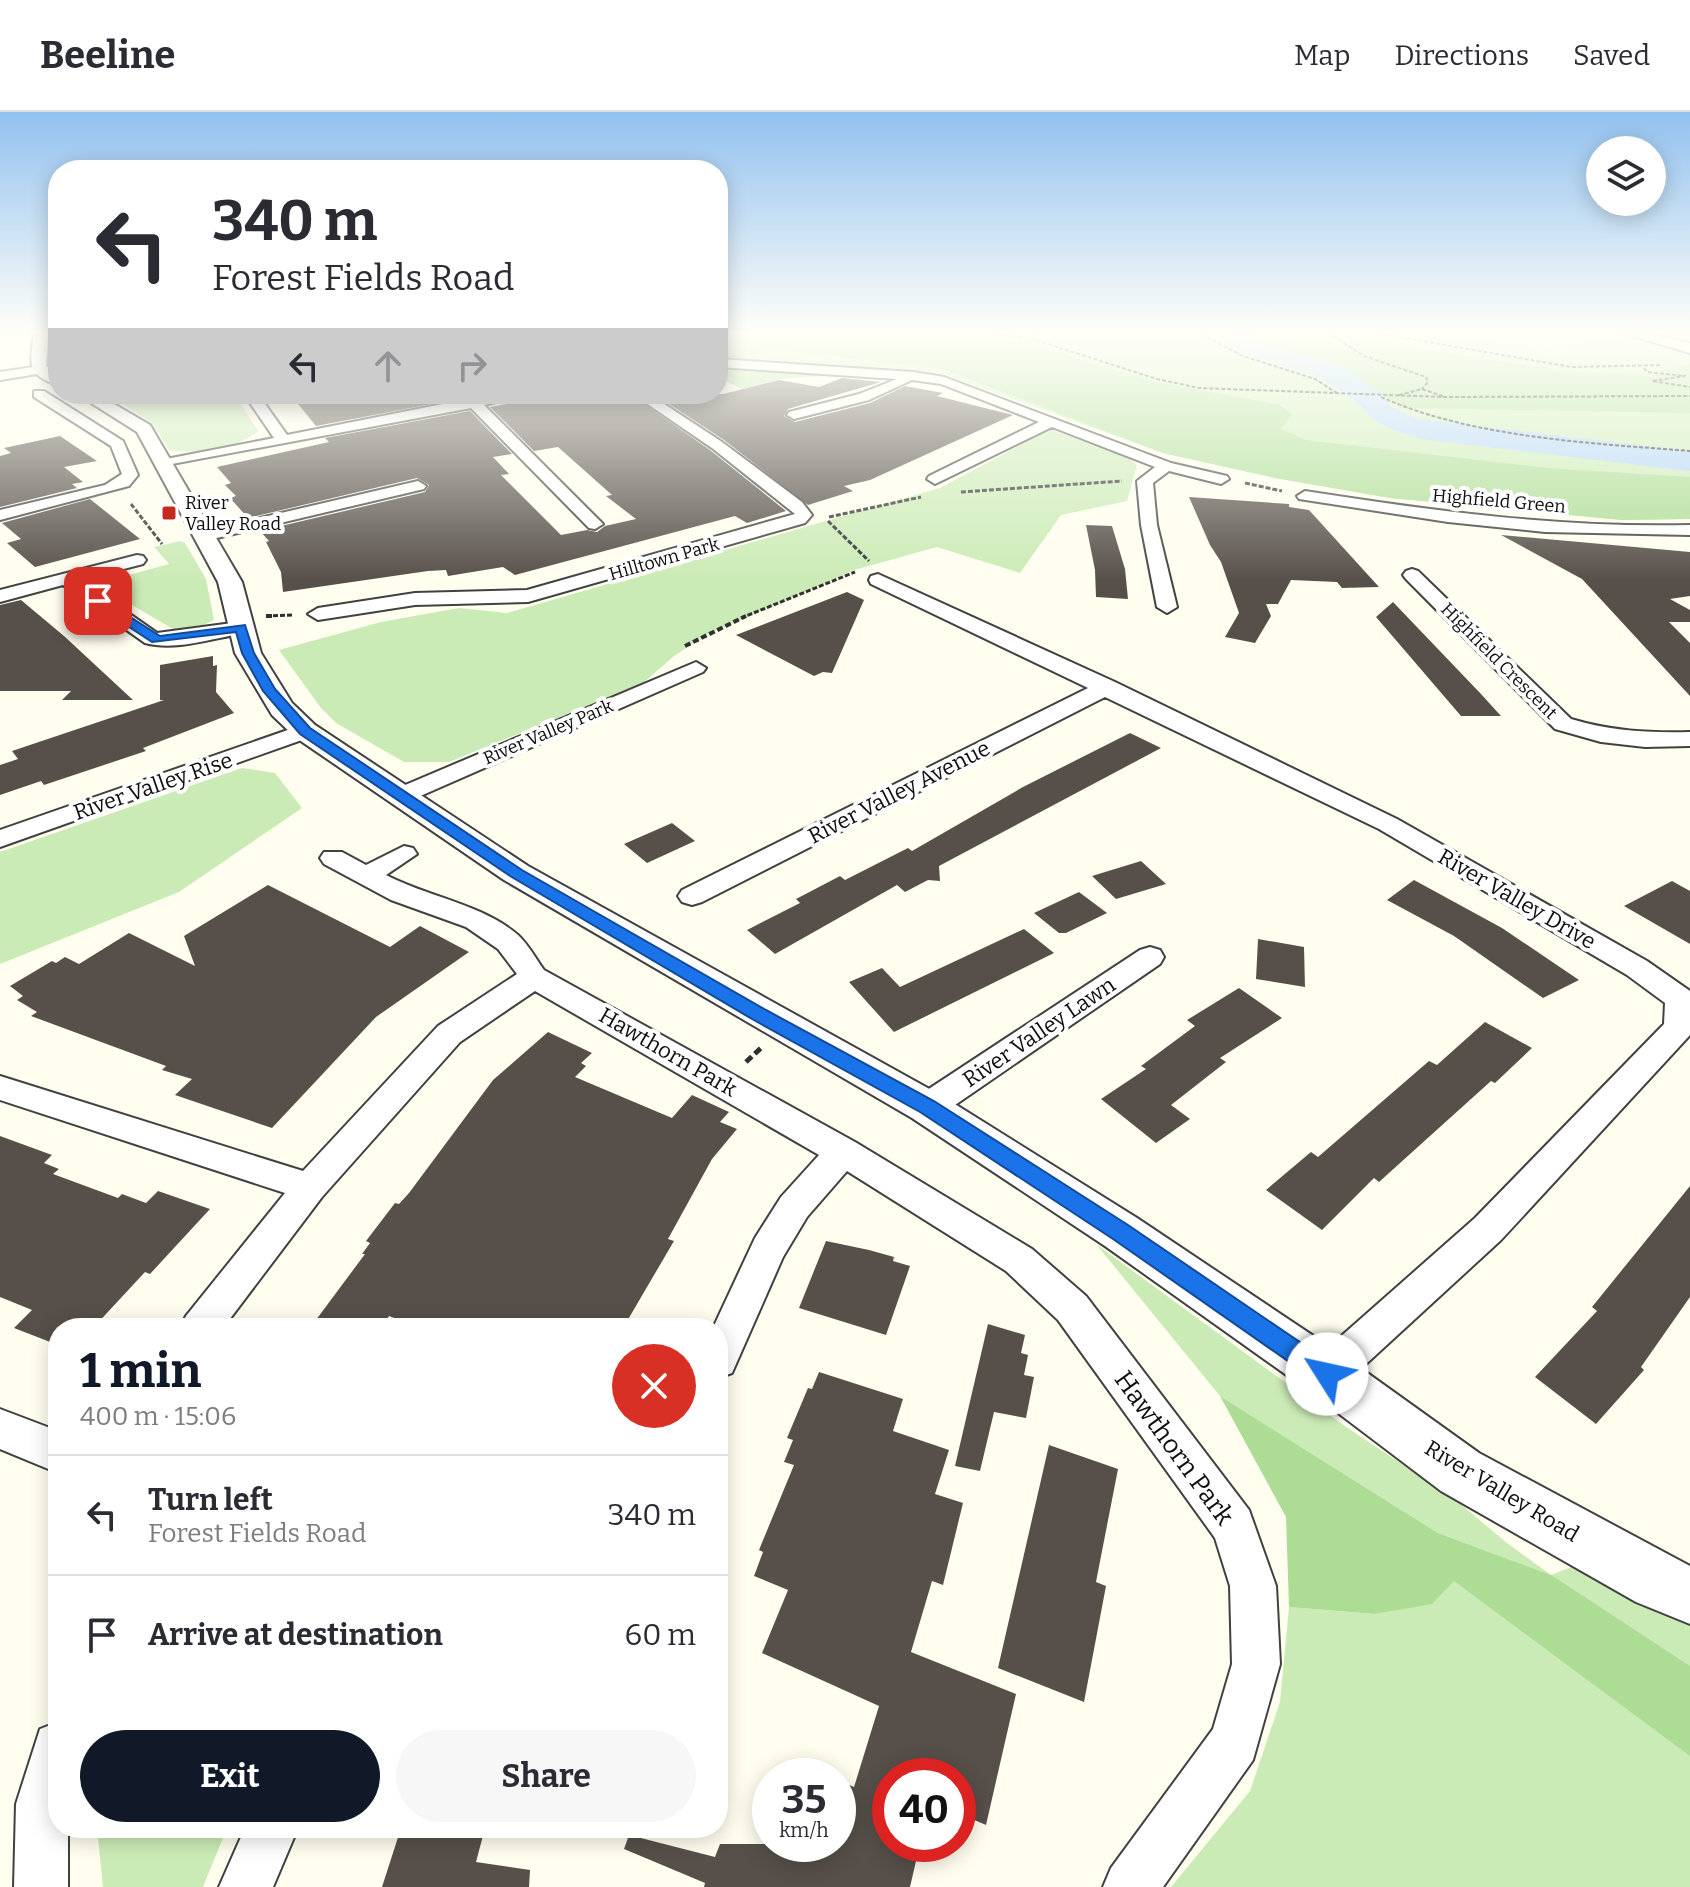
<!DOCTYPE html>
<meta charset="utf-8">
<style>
:root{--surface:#fff;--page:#f7f7f7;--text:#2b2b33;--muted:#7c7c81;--line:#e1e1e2;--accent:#111827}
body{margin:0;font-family:Bitter,serif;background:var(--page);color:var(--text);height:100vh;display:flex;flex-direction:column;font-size:30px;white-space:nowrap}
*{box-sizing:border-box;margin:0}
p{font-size:26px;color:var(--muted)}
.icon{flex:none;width:44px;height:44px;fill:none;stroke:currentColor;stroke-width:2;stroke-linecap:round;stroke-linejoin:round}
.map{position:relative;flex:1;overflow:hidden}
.panel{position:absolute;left:48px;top:1206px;width:680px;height:520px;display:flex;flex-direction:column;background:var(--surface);border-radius:32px;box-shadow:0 4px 20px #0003}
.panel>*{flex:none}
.top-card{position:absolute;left:48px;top:48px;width:680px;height:244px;border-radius:32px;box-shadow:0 4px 20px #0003;background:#fff;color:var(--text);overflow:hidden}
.controls{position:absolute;left:1586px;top:24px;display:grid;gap:16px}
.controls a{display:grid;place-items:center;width:80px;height:80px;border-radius:50%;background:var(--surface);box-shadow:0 4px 20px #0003;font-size:40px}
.speed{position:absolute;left:752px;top:1646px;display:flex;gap:16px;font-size:40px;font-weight:700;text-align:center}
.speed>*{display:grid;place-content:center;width:104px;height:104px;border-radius:50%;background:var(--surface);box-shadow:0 4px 20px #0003;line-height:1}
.speed small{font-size:20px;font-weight:400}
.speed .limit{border:12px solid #d22;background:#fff;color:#111}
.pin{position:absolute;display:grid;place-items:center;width:68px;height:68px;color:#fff;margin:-34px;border-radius:16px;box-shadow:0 4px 12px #0006}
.me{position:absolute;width:88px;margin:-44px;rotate:305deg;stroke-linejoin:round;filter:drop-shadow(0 0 6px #0008)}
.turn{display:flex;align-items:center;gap:28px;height:168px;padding:0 32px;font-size:36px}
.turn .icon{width:104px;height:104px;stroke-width:2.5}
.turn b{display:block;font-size:56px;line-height:68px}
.lanes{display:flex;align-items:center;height:76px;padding:0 32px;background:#0003;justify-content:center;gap:40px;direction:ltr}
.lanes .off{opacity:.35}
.round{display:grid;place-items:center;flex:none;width:84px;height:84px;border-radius:42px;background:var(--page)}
.summary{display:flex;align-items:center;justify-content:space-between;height:136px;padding:0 32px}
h1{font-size:48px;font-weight:700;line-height:60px;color:var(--accent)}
.action{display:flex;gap:16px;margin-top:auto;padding:16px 32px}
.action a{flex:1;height:92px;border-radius:48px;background:var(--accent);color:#fff;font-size:32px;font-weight:700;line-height:92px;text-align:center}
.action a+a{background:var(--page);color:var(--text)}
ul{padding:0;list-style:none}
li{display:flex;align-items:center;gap:24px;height:120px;padding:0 32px;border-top:2px solid var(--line)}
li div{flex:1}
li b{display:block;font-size:30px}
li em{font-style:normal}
header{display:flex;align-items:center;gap:48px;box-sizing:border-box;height:112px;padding:0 40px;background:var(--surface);border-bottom:2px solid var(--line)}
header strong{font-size:38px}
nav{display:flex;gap:44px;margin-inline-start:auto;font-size:28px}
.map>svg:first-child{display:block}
.green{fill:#cbebb6}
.forest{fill:#addd95}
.pitch{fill:#dff2c9}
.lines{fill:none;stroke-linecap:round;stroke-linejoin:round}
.river{fill:#b1d5f9;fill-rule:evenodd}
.building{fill:#57504a}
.minor-casing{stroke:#414141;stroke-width:4}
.tertiary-casing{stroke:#414141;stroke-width:4}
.path-far3{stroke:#303030;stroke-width:2;stroke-dasharray:4 2;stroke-linecap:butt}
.path-far2{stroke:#303030;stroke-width:3;stroke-dasharray:5 2;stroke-linecap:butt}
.path-far1{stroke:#303030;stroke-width:4;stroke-dasharray:6 3;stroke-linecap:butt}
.path{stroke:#303030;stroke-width:5;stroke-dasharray:8 4;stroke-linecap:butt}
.minor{fill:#fff;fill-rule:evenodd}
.tertiary{fill:#fff;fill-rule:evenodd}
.route{fill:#1a73e8;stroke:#114b97;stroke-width:2}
.poi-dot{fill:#c42b1f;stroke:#fff;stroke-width:3}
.labels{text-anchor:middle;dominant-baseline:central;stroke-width:8;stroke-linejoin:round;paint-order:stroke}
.far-street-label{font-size:18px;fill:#0e0e0e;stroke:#fff}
.far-poi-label{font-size:18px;fill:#0e0e0e;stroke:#fff;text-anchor:start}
.street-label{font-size:22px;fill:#0e0e0e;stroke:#fff}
.near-street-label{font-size:26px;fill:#0e0e0e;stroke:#fff}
</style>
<header>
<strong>Beeline</strong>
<nav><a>Map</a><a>Directions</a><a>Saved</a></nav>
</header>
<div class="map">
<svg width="1690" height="1775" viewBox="0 0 1690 1775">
<rect width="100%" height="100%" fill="#fffeef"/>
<path class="green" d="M718 220H1611L1690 239V407L1622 408 1390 386 1275 366 1163 341 951 265 907 259 760 252 718 243Z
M137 282H234L258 319C238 337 195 342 169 338L152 311 121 291 129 289V283Z
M1050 317 1128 346 1137 353 1127 389 1061 403 1020 461 937 435 854 458 706 523 674 544 642 572 449 650H404L336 611 321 596 279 538 381 510 459 496 507 501 940 376Z
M180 429 185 431 206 467 214 508 203 513 173 517 96 472 169 452 154 435Z
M242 656 275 661 302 696 179 780 0 852V740Z
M1096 1132 1346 1315 1452 1385 1507 1431 1551 1463 1571 1455 1690 1511V1775H1171L1250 1679 1280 1590 1289 1495 1374 1502 1454 1469 1550 1463 1438 1421 1220 1284Z
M97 1716H227L203 1775H103Z"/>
<path class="forest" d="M718 220H1004L1094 252 1161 271 1278 292 1293 303 1280 317 1306 328 1547 356 1690 365V407L1622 408 1390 386 1275 366 1163 341 943 257 771 237 730 248 718 243Z
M1253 220H1360L1434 239 1569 260 1644 262 1690 252V301L1403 296 1343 260 1262 238 1261 228Z
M718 254 851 262 780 267 743 277 718 266Z
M1220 1284 1438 1421 1551 1463 1690 1554V1644L1454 1469 1432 1492 1374 1502 1289 1495 1286 1405Z"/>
<path class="pitch" d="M1454 220H1557L1590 227 1554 241Z"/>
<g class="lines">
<path class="river" d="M1230 220H1256L1258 231 1338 252 1378 279 1392 295 1417 307 1690 339V359L1428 328 1395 319 1372 307 1358 291 1318 264 1240 241 1230 232 1233 225Z"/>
</g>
<path class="building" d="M842 266 881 270 788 297 784 304 795 310 870 291 905 274 943 281 937 284 1013 303 870 368 844 374 853 379 808 393 724 328 654 282H723L779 268 819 275Z
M290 282H479V283L316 314Z
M567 282H630L710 338 786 399 747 411 735 404 515 463 503 455 448 464 446 458 428 459 283 480 281 460 266 430 269 429 260 419 425 380 429 373 417 366 248 406 230 386 236 384 225 373 231 371 217 355 329 330 325 326 470 299 512 342 493 345 509 362 501 363 561 423 587 418 597 420 605 414 636 407 606 384 612 383 558 335 534 339 490 295Z
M60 324 97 349 64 355 83 370 72 372 77 376 0 395V344L11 341 4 336Z
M1189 385 1289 392V395L1309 398 1379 475 1342 476 1337 470 1291 468 1278 492H1266L1271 504 1255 531 1225 525 1239 501 1221 450 1210 433Z
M90 387 140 427 35 455 7 431 21 427 2 411Z
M1086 413 1112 414 1125 457 1128 487 1096 485 1095 458Z
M1501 423 1690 440V484L1670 487 1690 498V510H1669L1690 531V584L1582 467Z
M847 480 864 488 832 561 823 560 814 564 736 523Z
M21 488 64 524 133 588H62L71 579H0V493Z
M1393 490 1481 582 1501 604H1461L1376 505Z
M213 544V554L217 553 216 580 234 601 143 636 146 639 44 673 41 669 0 683V653L18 647 12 639 164 588H160V553Z
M1130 621 1161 636 939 754 940 769 928 768 905 780 897 773 775 842 747 818 800 791 796 787 840 764 845 768 908 736 912 739 1023 675Z
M672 711 695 729 647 751 624 732Z
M1141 749 1166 772 1116 787 1092 764Z
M1414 768 1502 816 1579 868 1543 886 1454 824 1387 788Z
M1672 769 1690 779V832L1624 794Z
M268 773 390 835 420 814 469 840 376 905 272 1016 175 983 192 967 162 958 166 954 31 904 37 900 17 888 23 884 10 874 52 849 56 851 65 845 79 852 129 821 195 854 184 824Z
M1079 780 1107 801 1066 821H1059L1034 801Z
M1024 817 1054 841 894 920 849 870 882 856 900 875Z
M1258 827 1304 835 1305 875 1256 867Z
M1239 876 1282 906 1220 946 1226 950 1171 993 1190 1007 1156 1031 1101 987 1146 957 1141 954 1195 914 1187 908Z
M1485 910 1532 936 1495 971 1491 969 1379 1070 1374 1066 1322 1118 1266 1078 1311 1040 1318 1045 1429 949 1437 953Z
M548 920 592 941 581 951 586 954 575 965 672 1006 692 983 729 1000 720 1010 737 1017 712 1047 668 1127 674 1129 623 1216H420L389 1204 381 1216H310L365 1142H362L370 1131 366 1129 395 1091 399 1092 409 1081 493 968Z
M0 1024 52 1043 44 1051 59 1057 53 1062 118 1086 122 1082 146 1091 158 1079 210 1097 150 1162 145 1160 93 1216H58V1233L14 1216 32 1198 0 1185Z
M1690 1074V1185L1641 1255 1644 1258 1596 1312 1535 1265 1597 1199 1592 1195Z
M826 1129 869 1138 894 1145 893 1149 910 1154 886 1223 799 1196Z
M988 1212 1025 1223 1021 1241 1028 1243 1024 1263 1034 1265 1026 1306 994 1300 980 1359 955 1354Z
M819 1260 903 1287 893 1319 949 1338 935 1382 963 1391 943 1473 932 1469 911 1540 1016 1582 986 1713 958 1701V1664H890V1732H920L910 1775H704L705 1771 624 1737 629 1723 715 1745 720 1732H776L809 1747 814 1732H838V1668L854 1675 879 1594 762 1541 788 1478 754 1464 763 1440 759 1438 794 1353 784 1350 793 1328 787 1326 808 1276 812 1277Z
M1049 1333 1118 1357 1096 1470 1106 1474 1084 1590 998 1556Z
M401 1716H485L476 1750 530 1758 529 1775H382Z"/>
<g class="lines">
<g class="minor-casing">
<path id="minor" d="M718 247 913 260 944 265 1171 351 1227 364 1229 367 1221 372 1169 359 1153 371 1157 413 1177 495 1167 501 1157 495 1141 413 1137 369 1155 355 1052 315 935 372 927 367 929 364 1039 310 941 272 912 268 869 288 794 307 787 303 789 300 859 282 897 267 718 255Z
M40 254 44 255V261L0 268V260Z
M34 279H44L123 329 138 363 129 374 0 408V398L105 373 122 362 111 334 34 285Z
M105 282H130L97 292 90 288Z
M244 282H258L287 323 473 286 529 282 484 293 603 412 595 417 589 416 471 296 156 355V349L274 326Z
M633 282H649L722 330 802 390 812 403 805 411 528 490 415 493 318 508 308 502 318 496 415 481 527 478 795 402 712 336Z
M418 369 426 374 424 377 204 429 195 424 204 419Z
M1305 379C1433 399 1560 416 1690 413V423L1545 420 1448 410 1299 387 1297 384Z
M137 443 143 444 146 448 143 452 81 468 157 521 240 510 250 516 240 522C210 527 175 539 145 531L63 473 0 490V478Z
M1412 457 1418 459 1571 607C1611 619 1648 621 1690 620V634L1645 635 1601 630 1555 617 1406 467 1403 463 1406 459Z
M878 462 1115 570 1397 707 1647 849 1690 879V923L1501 1128 1341 1275 1327 1281 1313 1275 1307 1262 1313 1249 1475 1106 1664 912 1665 891 1627 863 1379 717 1105 585 702 790 692 793 682 790 678 784 682 778 1088 576 871 472 869 468 871 464Z
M696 550 706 556 703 560 409 689H391L388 684 391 679Z
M305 612 313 614 316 619 313 624 0 735V718Z
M404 734 413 736 417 742 386 763C428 785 482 792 518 823 528 832 536 847 544 858L855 1030 1032 1137 1086 1184 1249 1398 1276 1474 1280 1552 1253 1648 1163 1775H1103L1111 1756 1213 1617 1232 1552 1230 1474 1215 1426 1058 1208 1006 1159 847 1059 807 1105 783 1145 732 1261 718 1266V1216H713L755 1126 781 1085 819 1043 535 879 460 930 322 1085 223 1216H180L186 1204 285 1081 0 988V964L303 1059 438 914 517 862 498 837 466 815 391 788 324 752 320 746 324 740H342L366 753Z
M1150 835 1160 838 1164 845 1160 852 939 1004 927 1008 915 1004 911 995 915 986 1140 838Z
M0 1297 58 1319V1361L0 1337Z
M58 1610V1716H68V1775H14L16 1692 40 1617Z
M245 1716H298L273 1775H219Z"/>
</g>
<g class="tertiary-casing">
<path id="tertiary" d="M34 220H48L46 254 58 261V273C24 263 31 249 34 220Z
M1619 220H1644L1690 231V241Z
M77 282H97L150 313 242 470 261 541 292 591 315 613 528 754 942 984 1137 1106 1345 1245 1479 1341 1690 1454V1512L1636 1490 1441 1379 1309 1279 1105 1134 912 1006 504 768 295 625 272 603 235 541 218 470 137 320Z"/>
</g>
<path class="path-far3" d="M989 220 1035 228 1157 267 1199 276 1443 285 1690 284
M1028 220 1036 224
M1197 220 1243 244 1315 267 1337 281
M1335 220 1332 223 1364 244 1426 265 1428 270 1422 277
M1371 220 1571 255 1662 253
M1644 256 1647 260 1685 264 1652 269 1690 275
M1399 283 1422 277 1445 285
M1381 285C1473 326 1590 331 1690 339"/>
<path class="path-far2" d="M1245 371 1282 379
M961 380 1122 369
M131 392 162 432
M829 405 921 385
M828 409 869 449
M266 504 292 503
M741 506 855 460"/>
<path class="path-far1" d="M266 504H273
M685 534 746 504"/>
<path class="path" d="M746 950 762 935"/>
<use href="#minor" class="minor"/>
<use href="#tertiary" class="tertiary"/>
</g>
<linearGradient id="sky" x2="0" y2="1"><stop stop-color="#92c1ef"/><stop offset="0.47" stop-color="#fffff8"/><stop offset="1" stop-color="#fffff8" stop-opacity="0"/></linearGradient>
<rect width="1690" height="469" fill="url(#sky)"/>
<path class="route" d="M94 487H102L160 524 245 513 254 541 275 577 310 616 522 758 766 898 934 989 1128 1113 1335 1254 1339 1262 1335 1270 1327 1273 1318 1270 1113 1127 920 1000 752 907 510 764 300 622 263 579 242 541 236 520 152 530 94 492Z"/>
<rect class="poi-dot" x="161" y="393" width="16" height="16" rx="4"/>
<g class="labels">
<g class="far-street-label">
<text transform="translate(1499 389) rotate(5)">Highfield Green</text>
<text transform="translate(664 447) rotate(-16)">Hilltown Park</text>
<text transform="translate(1499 549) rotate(45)">Highfield Crescent</text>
<text transform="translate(548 620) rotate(-23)">River Valley Park</text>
</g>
<g class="far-poi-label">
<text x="185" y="391">River<tspan x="185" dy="21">Valley Road</tspan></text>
</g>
<g class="street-label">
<text transform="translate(153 674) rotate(-19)">River Valley Rise</text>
<text transform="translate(899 680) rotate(-27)">River Valley Avenue</text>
<text transform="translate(1517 787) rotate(30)">River Valley Drive</text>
<text transform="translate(1039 920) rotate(-34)">River Valley Lawn</text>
<text transform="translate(668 940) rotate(30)">Hawthorn Park</text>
<text transform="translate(1502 1379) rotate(31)">River Valley Road</text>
</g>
<g class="near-street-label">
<text transform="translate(1174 1336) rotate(54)">Hawthorn Park</text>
</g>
</g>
</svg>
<div class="controls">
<a><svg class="icon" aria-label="layers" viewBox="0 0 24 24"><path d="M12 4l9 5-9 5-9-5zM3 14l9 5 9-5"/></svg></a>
</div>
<div class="speed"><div>35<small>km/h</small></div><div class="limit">40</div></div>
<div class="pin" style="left:98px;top:489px;background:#d93025"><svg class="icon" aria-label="arrive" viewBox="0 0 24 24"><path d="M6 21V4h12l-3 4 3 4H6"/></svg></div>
<svg class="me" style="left:1327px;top:1262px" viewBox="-20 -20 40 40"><circle r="19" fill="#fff"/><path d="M0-13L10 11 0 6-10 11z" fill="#1a73e8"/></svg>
<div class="top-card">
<div class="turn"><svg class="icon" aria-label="left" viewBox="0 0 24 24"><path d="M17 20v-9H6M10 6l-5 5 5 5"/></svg><div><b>340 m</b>Forest Fields Road</div></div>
<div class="lanes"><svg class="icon" aria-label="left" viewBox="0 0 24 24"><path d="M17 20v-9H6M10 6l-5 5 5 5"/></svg><svg class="icon off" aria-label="ahead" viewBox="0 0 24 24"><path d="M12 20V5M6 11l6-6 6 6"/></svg><svg class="icon off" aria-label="right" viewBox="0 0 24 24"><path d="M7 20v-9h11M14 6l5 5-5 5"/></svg></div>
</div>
<section class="panel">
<div class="summary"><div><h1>1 min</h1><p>400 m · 15:06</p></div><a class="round" style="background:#d93025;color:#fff"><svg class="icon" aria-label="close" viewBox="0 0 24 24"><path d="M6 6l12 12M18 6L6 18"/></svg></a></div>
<ul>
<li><svg class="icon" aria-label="left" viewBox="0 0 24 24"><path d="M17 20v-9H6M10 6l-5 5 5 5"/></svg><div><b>Turn left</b><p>Forest Fields Road</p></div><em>340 m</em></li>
<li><svg class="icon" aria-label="arrive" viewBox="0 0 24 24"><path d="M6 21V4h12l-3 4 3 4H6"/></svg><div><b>Arrive at destination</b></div><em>60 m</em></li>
</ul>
<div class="action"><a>Exit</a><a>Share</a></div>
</section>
</div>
